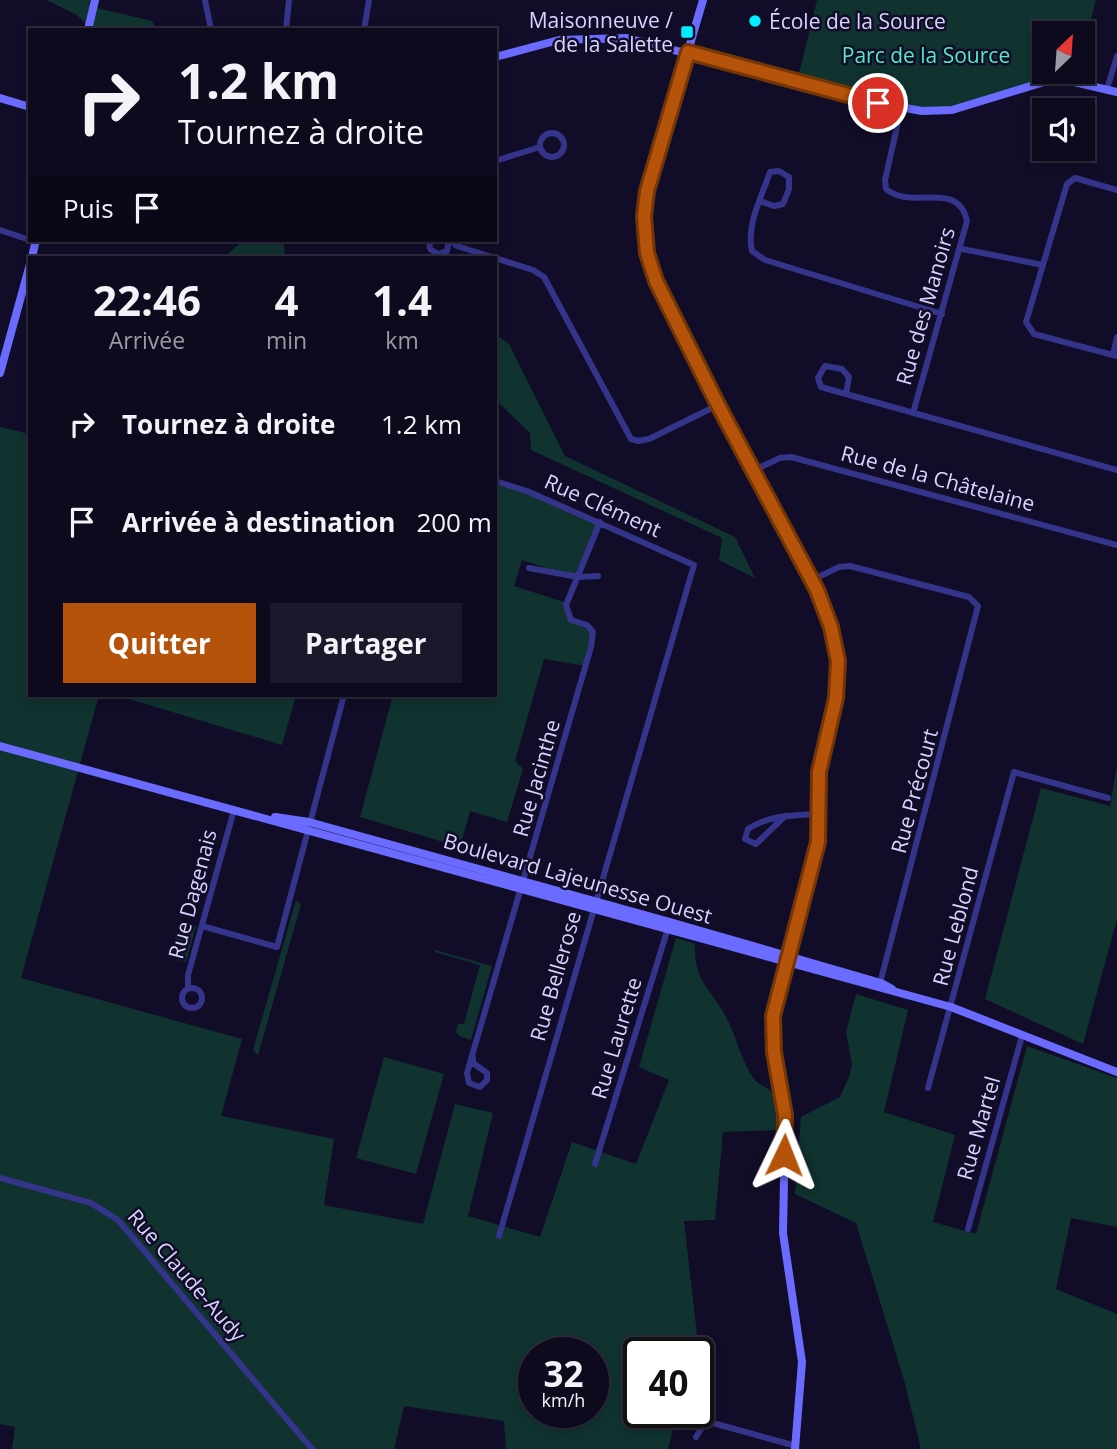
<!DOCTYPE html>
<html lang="fr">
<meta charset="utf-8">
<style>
:root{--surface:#0d0a1e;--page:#1b182b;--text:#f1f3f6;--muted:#9a9aa4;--line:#2d2b3c;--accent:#b45309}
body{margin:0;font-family:"Open Sans",sans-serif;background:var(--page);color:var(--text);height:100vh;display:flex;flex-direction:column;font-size:26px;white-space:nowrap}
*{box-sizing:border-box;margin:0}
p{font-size:23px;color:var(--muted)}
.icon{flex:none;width:38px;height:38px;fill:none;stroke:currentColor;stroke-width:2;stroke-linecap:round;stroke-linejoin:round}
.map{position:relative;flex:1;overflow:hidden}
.details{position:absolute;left:28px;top:256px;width:469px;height:441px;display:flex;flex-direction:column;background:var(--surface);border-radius:0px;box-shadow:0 4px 10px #0003,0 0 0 2px var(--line)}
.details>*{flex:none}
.guide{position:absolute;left:28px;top:28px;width:469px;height:214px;border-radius:0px;box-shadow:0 4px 10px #0003,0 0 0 2px var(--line);background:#0d0a1e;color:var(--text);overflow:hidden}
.needle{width:46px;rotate:25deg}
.buttons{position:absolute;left:1032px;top:21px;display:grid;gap:14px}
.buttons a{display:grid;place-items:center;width:63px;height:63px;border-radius:0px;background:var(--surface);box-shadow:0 4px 10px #0003,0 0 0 2px var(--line);font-size:35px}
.speed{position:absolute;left:518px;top:1337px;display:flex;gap:14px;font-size:35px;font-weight:700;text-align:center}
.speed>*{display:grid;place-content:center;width:91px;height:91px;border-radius:50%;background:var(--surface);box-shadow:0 4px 10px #0003,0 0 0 2px var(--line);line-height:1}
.speed small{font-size:18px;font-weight:400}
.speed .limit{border:4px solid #111;border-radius:10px;background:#fff;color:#111}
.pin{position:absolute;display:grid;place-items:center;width:60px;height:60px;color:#fff;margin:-30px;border:4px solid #fff;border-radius:50%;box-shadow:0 2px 7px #0007}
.me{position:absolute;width:77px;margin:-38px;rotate:2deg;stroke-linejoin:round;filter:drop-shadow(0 0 5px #0008)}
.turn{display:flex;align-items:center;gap:24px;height:147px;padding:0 35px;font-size:32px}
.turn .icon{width:91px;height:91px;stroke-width:2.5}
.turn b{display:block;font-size:49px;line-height:60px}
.then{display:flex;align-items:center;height:66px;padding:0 35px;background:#0003;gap:14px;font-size:26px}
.eta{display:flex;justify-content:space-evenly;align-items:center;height:119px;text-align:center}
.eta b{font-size:42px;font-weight:700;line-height:49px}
.cta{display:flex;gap:14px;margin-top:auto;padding:14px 35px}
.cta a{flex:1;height:80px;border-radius:0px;background:var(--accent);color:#fff;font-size:28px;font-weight:700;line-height:80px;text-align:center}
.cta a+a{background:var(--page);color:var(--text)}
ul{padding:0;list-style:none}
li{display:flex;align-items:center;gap:21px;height:98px;padding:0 35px}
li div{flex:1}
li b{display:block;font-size:26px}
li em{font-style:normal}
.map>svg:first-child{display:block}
.green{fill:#103330;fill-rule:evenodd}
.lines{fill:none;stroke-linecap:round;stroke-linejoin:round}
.street{stroke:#35348b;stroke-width:6}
.secondary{stroke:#6b6cff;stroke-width:8}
.route-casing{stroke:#753606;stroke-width:18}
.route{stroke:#b45309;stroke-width:12}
.poi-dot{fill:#0ef;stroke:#110d28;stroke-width:2.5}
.labels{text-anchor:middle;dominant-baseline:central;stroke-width:5;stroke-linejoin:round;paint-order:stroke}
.poi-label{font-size:21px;fill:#d8d4ff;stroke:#110d28;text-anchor:end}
.park-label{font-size:21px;fill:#55ebc0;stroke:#110d28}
.street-label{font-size:21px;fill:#d8d4ff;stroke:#110d28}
</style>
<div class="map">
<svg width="1117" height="1449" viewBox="0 0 1117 1449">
<rect width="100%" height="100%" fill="#110d28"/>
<path class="green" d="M47 0H90L89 6 152 21 157 30H92L77 15Z
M817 0H1096L1083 48V33H1045V72H1077L1074 82 1057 81 935 112 797 82Z
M244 240H284L285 257H224Z
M495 334 509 344 565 456 735 537 755 578 719 560 722 538 531 450 530 433 495 399Z
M0 427 30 434V695H99L21 978 242 1039 221 1116 334 1139 324 1205 423 1224 455 1104 493 1113 468 1216 540 1237 572 1142 636 1164 669 1080 639 1067 676 938 695 944C693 983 713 989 728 1021 737 1039 741 1059 752 1076 757 1084 761 1084 768 1089 779 1098 778 1118 779 1130L723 1132 715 1220 684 1221 697 1335 692 1353H639V1412H677L668 1449H506L504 1421 404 1406 394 1449H12L15 1427 0 1424ZM534 1353H593V1412H534Z
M495 483 526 490 600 522 575 577 522 560 514 586 567 603 572 620 592 632 585 666 544 659 515 761 523 769 507 822 470 811 460 847 360 817 393 695H495Z
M116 695H296L282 745Z
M1117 766V919L1083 1044 985 999 1041 788 1110 806Z
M296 900 301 904 258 1055 253 1050Z
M187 924 196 926 186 962 177 960C170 947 174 932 187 924Z
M435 950 492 966 471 1040 459 1036 456 1032 458 1024H464L480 965 435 952Z
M856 994 908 1010 884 1112 955 1135 933 1222 976 1234 1027 1046 1117 1078V1227L1071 1218 1056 1289 1117 1314V1449H921L904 1380 856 1223 795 1194 801 1117 840 1097 849 1077 852 1064 846 1032Z
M384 1057 444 1074 416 1174 356 1158Z"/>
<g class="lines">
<path class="street" d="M205 0 211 30
M286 30 289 0
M364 30 369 0
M1107 89 1117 56
M901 109 885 180 886 189C912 211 958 179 967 221L913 413
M540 145a12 12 0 1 1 24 0a12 12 0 1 1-24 0Z
M495 161 540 147
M1117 190 1075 178 1067 184 1026 322 1034 334 1117 356
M760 201 774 206 783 204 789 189V177L779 171 770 172C762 196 746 225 752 251L765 260 942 314
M0 230 36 242
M429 240 430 249 438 254 447 251 449 240
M450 240 457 246 492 257
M962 249 1043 265
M495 258 533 270 544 277 631 439 638 441 649 439 718 405
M1113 355 1117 337
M846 394 849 377 842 369 825 366 818 378 821 387 846 394 1117 470
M752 471 780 458 791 457 1117 545
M495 481 527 491 694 565 499 1236
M529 568 578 577 598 576
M812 580 839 567 850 566 969 597 978 606 879 987
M785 816 756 844 745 839 748 829C769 815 795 815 819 814
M202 926 277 947 344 695
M182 998a10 10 0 1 1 20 0a10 10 0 1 1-20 0Z
M188 989V975L234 810
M473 1058V1063L487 1073V1080L480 1087 469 1083 467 1073 591 647 593 632 587 625 571 620 566 605 600 522
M928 1088 1014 772 1108 798
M595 1164 669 925
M0 1178 91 1203 118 1220 312 1449
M968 1229 1022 1036
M696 1437 703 1426 713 1423 796 1446"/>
<path class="secondary" d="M703 0 647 191 644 226 647 253 659 289 718 405 817 590 831 627 838 661 836 698 819 772 818 842 773 1024 785 1128 783 1233 802 1362 795 1449
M88 30 95 0
M495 57 559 40 627 38 878 103 922 111 952 110 1044 82 1070 81 1117 92
M0 98 30 107
M32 257 36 240
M0 373 30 264
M0 746 951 1007 1117 1072
M275 817 309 822 670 922 881 983 892 989"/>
</g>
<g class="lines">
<g class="route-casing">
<path id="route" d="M784 1155 785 1115 774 1052 773 1016 818 842 819 772 836 698 838 661 831 627 817 590 718 405 656 281 647 253 644 217 647 191 688 52 878 103"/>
</g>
<use href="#route" class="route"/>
</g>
<g class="poi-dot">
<circle cx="755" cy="21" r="7"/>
<rect x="680" y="25" width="14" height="14" rx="3.5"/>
</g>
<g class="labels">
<g class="poi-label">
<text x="673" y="20">Maisonneuve /<tspan x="673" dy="24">de la Salette</tspan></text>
<text x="769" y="21" text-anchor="start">École de la Source</text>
</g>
<g class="park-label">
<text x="926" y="55">Parc de la Source</text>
</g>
<g class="street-label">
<text transform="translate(925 306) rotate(-74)">Rue des Manoirs</text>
<text transform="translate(938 478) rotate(15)">Rue de la Châtelaine</text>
<text transform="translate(603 505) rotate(24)">Rue Clément</text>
<text transform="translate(536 778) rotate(-74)">Rue Jacinthe</text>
<text transform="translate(914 791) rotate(-75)">Rue Précourt</text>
<text transform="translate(578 878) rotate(16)">Boulevard Lajeunesse Ouest</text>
<text transform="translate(192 894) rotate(-75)">Rue Dagenais</text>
<text transform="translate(955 926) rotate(-75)">Rue Leblond</text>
<text transform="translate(555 976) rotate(-74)">Rue Bellerose</text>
<text transform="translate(616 1038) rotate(-73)">Rue Laurette</text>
<text transform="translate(978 1128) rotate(-74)">Rue Martel</text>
<text transform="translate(187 1275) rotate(49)">Rue Claude-Audy</text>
</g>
</g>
</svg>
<div class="buttons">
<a><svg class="needle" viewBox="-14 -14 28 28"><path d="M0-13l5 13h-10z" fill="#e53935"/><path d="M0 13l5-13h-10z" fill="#9a9aa4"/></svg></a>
<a><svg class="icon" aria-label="sound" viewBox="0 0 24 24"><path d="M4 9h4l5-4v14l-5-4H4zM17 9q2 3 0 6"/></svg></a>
</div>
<div class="speed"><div>32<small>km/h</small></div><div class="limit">40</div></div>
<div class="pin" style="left:878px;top:103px;background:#d93025"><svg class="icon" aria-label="arrive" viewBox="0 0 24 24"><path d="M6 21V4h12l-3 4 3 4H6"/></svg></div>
<svg class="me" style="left:784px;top:1155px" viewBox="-20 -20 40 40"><path d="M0-17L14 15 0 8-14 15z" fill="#b45309" stroke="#fff" stroke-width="4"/></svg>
<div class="guide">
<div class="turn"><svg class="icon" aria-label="right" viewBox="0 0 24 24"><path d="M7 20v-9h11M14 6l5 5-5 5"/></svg><div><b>1.2 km</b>Tournez à droite</div></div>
<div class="then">Puis<svg class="icon" aria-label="arrive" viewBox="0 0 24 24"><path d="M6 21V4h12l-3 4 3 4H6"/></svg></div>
</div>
<section class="details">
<div class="eta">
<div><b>22:46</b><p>Arrivée</p></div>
<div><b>4</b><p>min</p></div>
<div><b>1.4</b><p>km</p></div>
</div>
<ul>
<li><svg class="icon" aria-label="right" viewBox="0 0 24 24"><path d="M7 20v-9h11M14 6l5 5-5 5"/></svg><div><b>Tournez à droite</b></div><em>1.2 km</em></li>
<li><svg class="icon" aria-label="arrive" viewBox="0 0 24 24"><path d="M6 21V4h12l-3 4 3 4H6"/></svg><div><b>Arrivée à destination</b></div><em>200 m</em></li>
</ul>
<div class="cta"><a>Quitter</a><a>Partager</a></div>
</section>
</div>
